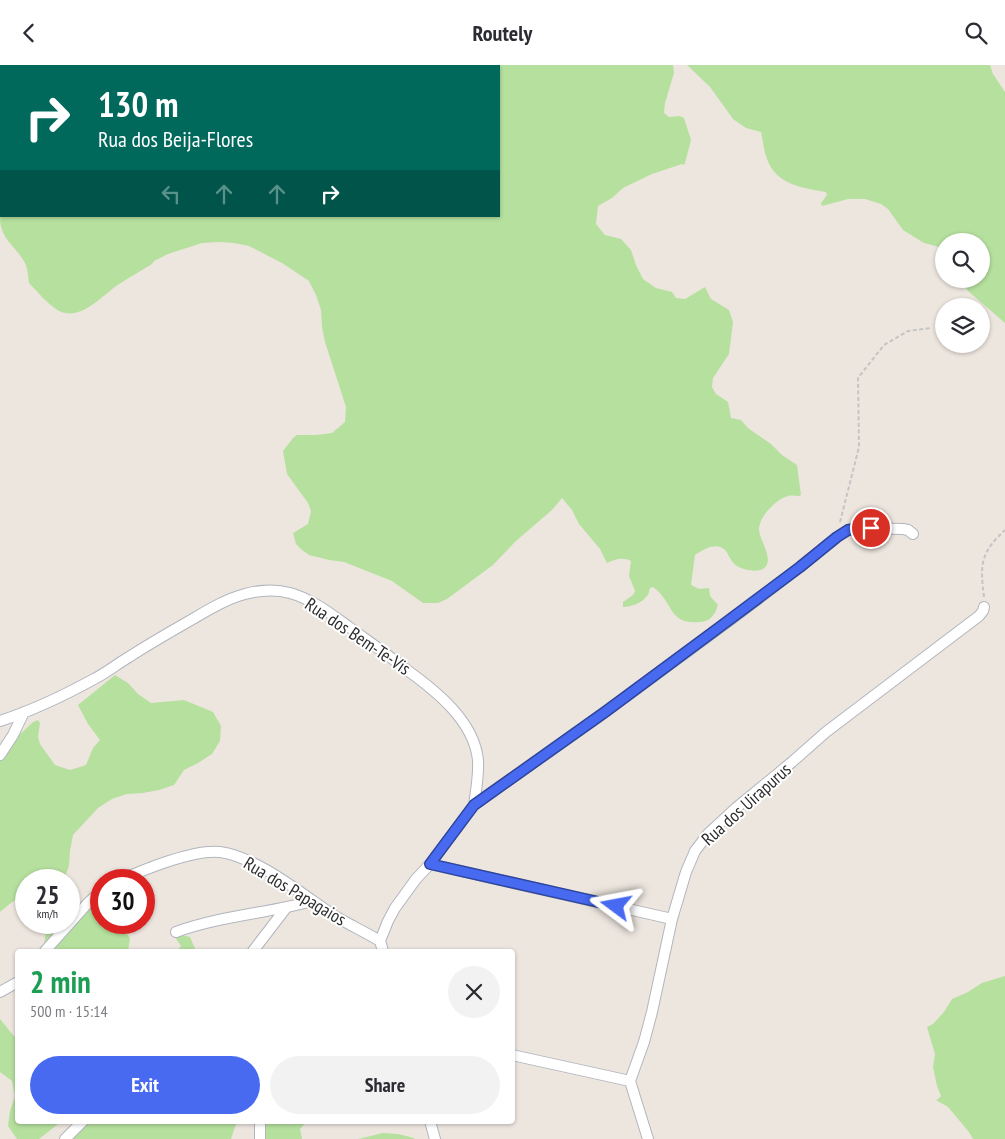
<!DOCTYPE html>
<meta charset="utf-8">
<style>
:root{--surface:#fff;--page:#f2f2f3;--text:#2b2b33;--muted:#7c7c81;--accent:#476af1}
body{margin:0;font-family:"PT Sans Narrow",sans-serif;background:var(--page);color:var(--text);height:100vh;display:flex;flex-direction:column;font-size:19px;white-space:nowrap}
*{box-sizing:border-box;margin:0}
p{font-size:16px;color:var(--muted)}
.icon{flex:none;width:28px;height:28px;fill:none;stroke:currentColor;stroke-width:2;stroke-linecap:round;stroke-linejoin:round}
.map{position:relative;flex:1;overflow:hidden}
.drawer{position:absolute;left:15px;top:884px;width:500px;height:175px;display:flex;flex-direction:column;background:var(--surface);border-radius:5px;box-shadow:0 1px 4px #0004}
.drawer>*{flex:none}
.hud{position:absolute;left:0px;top:0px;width:500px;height:152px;box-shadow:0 1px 4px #0004;background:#00695c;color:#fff;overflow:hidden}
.controls{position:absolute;left:935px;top:168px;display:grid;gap:10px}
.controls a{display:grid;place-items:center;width:55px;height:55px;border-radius:50%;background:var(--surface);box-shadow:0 1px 4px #0004;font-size:25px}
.speed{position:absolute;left:15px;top:804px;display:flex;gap:10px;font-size:25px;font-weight:700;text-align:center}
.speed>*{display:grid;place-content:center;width:65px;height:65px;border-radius:50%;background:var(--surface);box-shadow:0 1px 4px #0004;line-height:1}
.speed small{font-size:12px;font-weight:400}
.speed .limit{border:8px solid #d22;background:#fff;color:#111}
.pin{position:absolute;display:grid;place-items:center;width:42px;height:42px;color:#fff;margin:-21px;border:2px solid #fff;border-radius:50%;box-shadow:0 1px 5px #0007}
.me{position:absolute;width:55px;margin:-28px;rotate:283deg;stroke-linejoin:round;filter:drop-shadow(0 0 4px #0008)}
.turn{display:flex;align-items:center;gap:18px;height:105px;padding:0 15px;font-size:22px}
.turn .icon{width:65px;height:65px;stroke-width:2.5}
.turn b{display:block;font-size:35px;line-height:42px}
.lanes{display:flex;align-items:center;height:48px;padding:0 15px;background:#0003;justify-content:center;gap:25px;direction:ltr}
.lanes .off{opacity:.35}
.round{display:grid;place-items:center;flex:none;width:52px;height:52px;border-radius:26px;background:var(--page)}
.summary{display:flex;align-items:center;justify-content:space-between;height:85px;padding:0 15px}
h1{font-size:30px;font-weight:700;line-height:38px;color:#1e9e55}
.action{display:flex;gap:10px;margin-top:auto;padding:10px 15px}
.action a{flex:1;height:58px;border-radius:30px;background:var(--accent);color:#fff;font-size:20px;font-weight:700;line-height:58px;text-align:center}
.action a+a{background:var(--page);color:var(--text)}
header{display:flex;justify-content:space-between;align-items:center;height:65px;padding:0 15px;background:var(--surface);font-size:22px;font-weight:700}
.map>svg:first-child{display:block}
.green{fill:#b6e09e}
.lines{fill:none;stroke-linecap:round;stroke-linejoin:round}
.minor-casing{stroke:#b2b5be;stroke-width:12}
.path{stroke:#c4c4c4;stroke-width:2;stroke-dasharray:4 2.5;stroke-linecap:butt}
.minor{stroke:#fff;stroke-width:10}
.route-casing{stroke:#2e459d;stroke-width:12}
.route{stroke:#476af1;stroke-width:9}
.labels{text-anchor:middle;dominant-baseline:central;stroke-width:4;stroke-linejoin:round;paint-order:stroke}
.street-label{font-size:18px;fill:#2c2c2c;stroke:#fff}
</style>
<header><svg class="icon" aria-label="back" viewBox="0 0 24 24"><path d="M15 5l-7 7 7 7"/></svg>Routely<svg class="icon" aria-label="search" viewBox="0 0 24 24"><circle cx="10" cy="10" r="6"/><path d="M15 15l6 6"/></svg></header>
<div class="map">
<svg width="1005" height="1074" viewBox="0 0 1005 1074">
<rect width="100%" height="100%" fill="#ede6df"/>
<path class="green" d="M105 0H673L674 8 665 38 664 48 669 52 680 51 684 53 691 75 685 98 684 100 682 99 652 109 623 123 612 133 598 141 596 159 605 170 621 174 631 185 636 200 643 214 656 223 672 227 676 233 685 234 705 222 711 234 729 245 733 257 729 289 713 313 712 322 716 329 728 337 731 353 741 355 748 363 771 379 782 390 797 400 801 430 799 431C796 431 791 430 788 431 776 434 759 452 759 464 759 475 776 496 763 504 759 506 752 506 748 505 740 503 734 501 730 493 728 491 728 488 726 486 717 476 704 484 695 490L691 520 699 524 709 523 710 531 718 540C715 550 710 557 699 557 668 560 674 537 653 522L650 523C649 526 649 529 647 531 642 538 631 542 623 542V537L633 530 635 526 629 511 631 496C624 492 615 494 607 498L600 484 579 459 572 445 562 433 552 445 516 476 493 500 447 534 438 538H423L392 516 344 497 329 495 309 490 302 485 296 479 293 468 308 459 311 446 308 438 287 409 283 386 293 373 297 370H316L332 368 345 357 346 342 325 277 322 262 321 245 316 230 309 216 282 198 249 181 234 178 219 177 202 178 168 189 154 196 152 199C141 206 130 212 119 219 104 229 85 252 65 248 53 246 37 226 29 218 28 211 28 204 25 198 16 181 0 174 0 153 0 147 0 142 1 137V151H499V1H104Z
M687 0H990L993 9 1005 27V258L968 226 960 214H981V176H944V189L939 182 924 178 903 165 888 144 881 139 865 134H848L822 141 821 138 827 130 826 127C803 123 776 120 767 94 764 86 763 76 761 67L746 63 733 54 710 22Z
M115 610 128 618 138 629 151 638 184 635 213 647 221 661 220 676 212 689 198 698 184 705 174 720 159 725 143 728 127 729 112 734 98 743 73 770 70 786 69 801 65 812 50 814 49 815H26V830L12 837 0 847V688L33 657 38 655 40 658 38 672 40 679 55 700 70 705 86 700 93 683 100 675 88 659 78 640Z
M86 835 101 836V858H121L123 864 130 873 128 886H43L47 860 50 858H69V844Z
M177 869 190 872 196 886H177L181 881 175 872Z
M1005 911V1074H973L969 1067 948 1042 936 1035 938 1034 941 1031 937 1021 933 1002 935 989 927 962 933 959 944 947 952 934 968 927 982 918Z
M0 954 13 970 17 973 18 1056H62L39 1074H17L8 1061 10 1046 15 1031 12 1016 0 1007Z
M74 1056H238L235 1062 231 1074H72L74 1067Z
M260 1056H307L300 1064 302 1074H255Z
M383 1068 398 1069 414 1073 415 1074H358Z"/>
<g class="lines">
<g class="minor-casing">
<path id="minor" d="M0 656C31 646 65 630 94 614 106 608 117 599 129 592 149 579 170 567 191 555 208 545 226 534 245 529 260 525 276 524 290 528 312 534 331 549 349 562 368 576 388 590 407 605 436 626 474 656 478 695 479 710 476 725 474 740
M0 690 13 670 24 647
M430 799 672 854
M121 815C145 804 194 784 220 787 257 792 302 829 333 850 348 859 365 867 380 876
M176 867C220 851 268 848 313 836
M45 886 87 839 101 826
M253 886 286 843
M383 886 380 876 388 856 395 843 416 814 430 799 474 740 605 647 733 553 800 502 837 472 848 465 860 463 903 464 908 465 913 469
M0 927 18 917
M512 990 630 1016
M430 1056 435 1074
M65 1074 83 1056
M260 1074V1056
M648 1074 630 1016 644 977 652 947 672 854 686 807 695 786 708 769 736 743 792 697 826 667 979 551 983 546 984 542"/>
</g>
<path class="path" d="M840 457 859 382 858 313 884 280 908 266 931 263
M984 532C980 500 980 488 1005 465"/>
<use href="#minor" class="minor"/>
</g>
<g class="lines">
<g class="route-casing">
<path id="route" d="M616 841 430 799 474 740 605 647 717 564 800 502 837 472 848 465 860 463H871"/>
</g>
<use href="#route" class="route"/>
</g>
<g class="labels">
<g class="street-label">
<text transform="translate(358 571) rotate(34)">Rua dos Bem-Te-Vis</text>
<text transform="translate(746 739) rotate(-42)">Rua dos Uirapurus</text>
<text transform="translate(295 826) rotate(31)">Rua dos Papagaios</text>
</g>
</g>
</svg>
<div class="controls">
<a><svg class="icon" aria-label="search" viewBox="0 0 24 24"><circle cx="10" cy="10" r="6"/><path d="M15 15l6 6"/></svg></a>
<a><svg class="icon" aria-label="layers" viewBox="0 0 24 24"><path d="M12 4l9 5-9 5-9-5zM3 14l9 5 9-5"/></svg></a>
</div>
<div class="speed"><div>25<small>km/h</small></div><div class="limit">30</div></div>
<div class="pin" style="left:871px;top:463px;background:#d93025"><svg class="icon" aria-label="arrive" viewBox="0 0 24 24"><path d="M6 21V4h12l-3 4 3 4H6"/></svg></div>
<svg class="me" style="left:616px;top:841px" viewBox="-20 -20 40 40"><path d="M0-17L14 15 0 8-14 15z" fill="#476af1" stroke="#fff" stroke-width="4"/></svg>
<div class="hud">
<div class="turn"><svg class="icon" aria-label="right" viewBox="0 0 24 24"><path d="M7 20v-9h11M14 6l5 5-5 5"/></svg><div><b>130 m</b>Rua dos Beija-Flores</div></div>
<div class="lanes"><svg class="icon off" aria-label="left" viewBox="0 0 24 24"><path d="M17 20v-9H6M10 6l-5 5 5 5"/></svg><svg class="icon off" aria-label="ahead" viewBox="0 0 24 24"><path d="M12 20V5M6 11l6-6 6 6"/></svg><svg class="icon off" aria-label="ahead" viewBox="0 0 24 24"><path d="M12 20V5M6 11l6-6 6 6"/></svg><svg class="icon" aria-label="right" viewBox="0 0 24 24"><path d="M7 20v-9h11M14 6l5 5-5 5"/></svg></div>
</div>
<section class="drawer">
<div class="summary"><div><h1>2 min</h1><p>500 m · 15:14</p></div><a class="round"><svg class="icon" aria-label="close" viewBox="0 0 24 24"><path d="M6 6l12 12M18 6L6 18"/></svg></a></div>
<div class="action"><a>Exit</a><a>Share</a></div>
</section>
</div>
